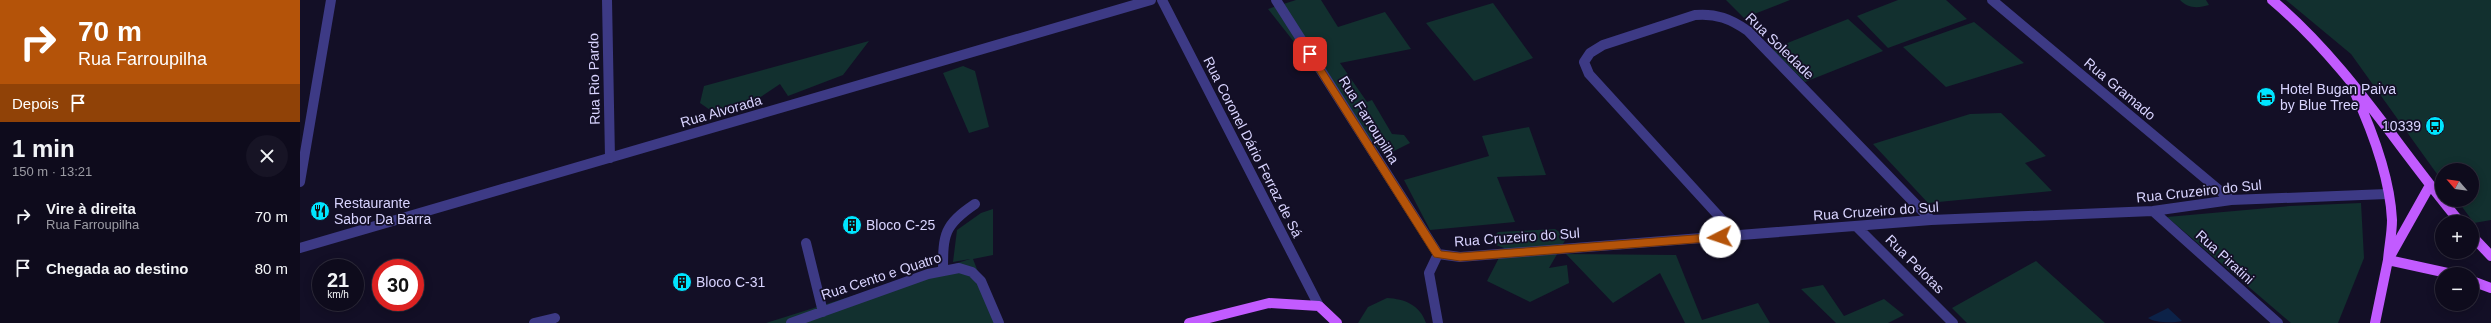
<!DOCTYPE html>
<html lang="pt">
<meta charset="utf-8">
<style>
:root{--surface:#0e0b1c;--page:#171425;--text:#f1f3f6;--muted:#9b9ba3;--line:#2e2b3b}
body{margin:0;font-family:Helvetica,sans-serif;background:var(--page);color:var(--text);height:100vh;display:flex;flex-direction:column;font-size:15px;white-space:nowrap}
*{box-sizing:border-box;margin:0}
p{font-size:13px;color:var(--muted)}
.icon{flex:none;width:22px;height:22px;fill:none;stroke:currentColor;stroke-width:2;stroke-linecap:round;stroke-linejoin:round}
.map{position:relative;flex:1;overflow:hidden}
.drawer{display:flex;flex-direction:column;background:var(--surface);width:300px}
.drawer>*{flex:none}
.hud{background:#b45309;color:#fff;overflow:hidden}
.needle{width:26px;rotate:298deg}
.controls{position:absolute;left:2135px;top:163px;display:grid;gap:8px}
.controls a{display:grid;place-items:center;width:44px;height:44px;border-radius:50%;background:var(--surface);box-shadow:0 2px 10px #0003,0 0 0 1px var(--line);font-size:20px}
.speed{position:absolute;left:12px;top:259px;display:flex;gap:8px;font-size:20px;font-weight:700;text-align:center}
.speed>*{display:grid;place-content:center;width:52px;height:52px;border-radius:50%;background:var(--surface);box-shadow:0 2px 10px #0003,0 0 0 1px var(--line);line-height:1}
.speed small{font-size:10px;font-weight:400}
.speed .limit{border:6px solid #d22;background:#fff;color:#111}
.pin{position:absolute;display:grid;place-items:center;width:34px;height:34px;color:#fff;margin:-17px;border-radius:8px;box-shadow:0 2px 6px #0006}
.me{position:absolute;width:44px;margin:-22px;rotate:266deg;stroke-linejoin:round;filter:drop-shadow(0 0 3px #0008)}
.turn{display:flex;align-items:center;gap:14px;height:84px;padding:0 12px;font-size:18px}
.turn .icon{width:52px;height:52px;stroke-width:2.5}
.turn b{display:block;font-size:28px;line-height:34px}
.then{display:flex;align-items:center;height:38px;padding:0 12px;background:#0003;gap:8px;font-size:15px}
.round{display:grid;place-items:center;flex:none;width:42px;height:42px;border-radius:21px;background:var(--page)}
.headline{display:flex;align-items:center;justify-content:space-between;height:68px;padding:0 12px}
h1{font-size:24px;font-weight:600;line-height:30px}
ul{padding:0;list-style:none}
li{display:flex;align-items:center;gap:12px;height:52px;padding:0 12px}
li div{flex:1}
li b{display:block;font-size:15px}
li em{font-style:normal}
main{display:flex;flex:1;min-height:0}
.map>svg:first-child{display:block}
.green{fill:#12302f}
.water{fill:#0c2248}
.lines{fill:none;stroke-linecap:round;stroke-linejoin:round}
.minor{stroke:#3d3a85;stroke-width:10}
.major{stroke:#c25bff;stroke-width:10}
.route{fill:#b45309;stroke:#753606}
.labels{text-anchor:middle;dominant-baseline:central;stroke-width:3.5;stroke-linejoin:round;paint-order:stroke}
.street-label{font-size:14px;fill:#d9d4ff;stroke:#130f26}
.poi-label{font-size:14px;fill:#d9d4ff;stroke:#130f26;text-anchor:start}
</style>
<main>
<section class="drawer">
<div class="hud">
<div class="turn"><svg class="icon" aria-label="right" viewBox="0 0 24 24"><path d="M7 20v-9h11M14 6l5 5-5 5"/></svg><div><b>70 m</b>Rua Farroupilha</div></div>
<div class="then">Depois<svg class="icon" aria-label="arrive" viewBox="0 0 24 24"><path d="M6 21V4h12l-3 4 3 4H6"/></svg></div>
</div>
<div class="headline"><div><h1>1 min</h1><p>150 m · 13:21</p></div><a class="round"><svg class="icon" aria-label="close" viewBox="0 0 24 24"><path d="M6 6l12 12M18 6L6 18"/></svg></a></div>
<ul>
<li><svg class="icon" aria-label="right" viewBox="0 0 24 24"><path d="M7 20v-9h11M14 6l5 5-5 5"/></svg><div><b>Vire à direita</b><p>Rua Farroupilha</p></div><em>70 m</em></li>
<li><svg class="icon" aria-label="arrive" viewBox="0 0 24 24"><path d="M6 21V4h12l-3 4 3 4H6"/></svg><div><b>Chegada ao destino</b></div><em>80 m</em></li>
</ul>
</section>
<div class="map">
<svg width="2191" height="323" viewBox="0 0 2191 323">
<rect width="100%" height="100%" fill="#130f26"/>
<path class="green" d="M996 0H1021L1038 27 1085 12 1111 49 1040 63 1067 102 1072 100 1092 134 1104 135 1110 143 1084 156 968 9Z
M1426 0H1490L1444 18Z
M1598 0H1646L1667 19 1588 48 1557 16Z
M1880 0H1906L1909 5C1899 8 1888 9 1880 0Z
M1986 0H2191V220L2174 223 2157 200H2172V170H2142V181L2051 54Z
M1193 3 1233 58 1174 81 1126 23Z
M1548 19 1583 51 1505 82 1472 49Z
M1674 22 1724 63 1646 87 1603 47Z
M569 41 543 75 488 96 480 84 447 106 413 112 400 103 404 86Z
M663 66 675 71 689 127 669 133 643 73Z
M1701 113 1746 156 1725 163 1752 191 1628 203 1573 144 1670 114Z
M1229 127 1246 175 1197 177 1215 222 1130 230 1104 180 1189 156 1182 136Z
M2061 203 2064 258 2038 323H1991L1867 217 1990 206Z
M693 209V255L673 259 698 323H466L670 259 653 262 657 230 681 213Z
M1255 229 1267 237 1249 268 1267 265 1269 283 1230 302 1187 281 1204 248 1188 242 1198 232Z
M1266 254 1376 255 1402 320 1458 303 1470 323H1385L1360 273 1313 303Z
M1736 261 1805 323H1667L1652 308Z
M1523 285 1544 316 1584 299 1604 315 1588 323H1536L1501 289Z
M1087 298C1105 299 1120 305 1126 323H1058L1068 307Z"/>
<path class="water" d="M1868 308 1882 321C1873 323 1855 323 1848 318Z"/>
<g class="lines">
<path class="minor" d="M307 0 310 158
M862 0 1019 306
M976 0 1138 254
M1692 0 1931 200
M0 182 31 0
M1853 211 1978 323
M1556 226 1653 323
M1436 235 1289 74 1284 62 1290 53 1303 45 1395 15C1416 13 1431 19 1448 31L1631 220
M506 243 523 312
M0 248 851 0
M643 270C643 234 644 225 675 204
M234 323 255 318
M491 323 628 274 659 268 672 272 681 281 699 323
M1138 323 1129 273 1138 254 1160 257 1631 220 1853 211 1931 200 2087 194"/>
<path class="major" d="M1972 0C2048 64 2097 147 2160 222
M2054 91C2072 130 2090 177 2092 220 2092 233 2089 247 2088 260
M2172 236 2191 256
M2088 260 2152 274
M2172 281 2191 288
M889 323 969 303 1019 306 1037 323
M2075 323 2088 260 2129 187"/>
</g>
<path class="route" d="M1007 52H1013L1141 251 1160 253 1420 233 1425 237 1420 241 1160 261 1134 257 1007 56Z"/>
<defs>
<g id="hotel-disc" transform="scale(1)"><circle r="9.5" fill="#00e5ff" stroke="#130f26"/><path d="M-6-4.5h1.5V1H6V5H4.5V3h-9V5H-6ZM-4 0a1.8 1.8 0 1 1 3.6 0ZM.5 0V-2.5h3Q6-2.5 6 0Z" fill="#111"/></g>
<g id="bus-disc" transform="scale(1)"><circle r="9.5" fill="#00e5ff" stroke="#130f26"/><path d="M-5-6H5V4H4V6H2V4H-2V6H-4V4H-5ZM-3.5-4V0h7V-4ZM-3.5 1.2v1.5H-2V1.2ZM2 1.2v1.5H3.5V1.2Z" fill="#111"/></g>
<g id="restaurant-disc" transform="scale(1)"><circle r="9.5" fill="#00e5ff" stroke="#130f26"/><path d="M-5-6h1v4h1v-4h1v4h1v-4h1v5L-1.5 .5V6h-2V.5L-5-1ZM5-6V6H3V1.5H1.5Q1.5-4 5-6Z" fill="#111"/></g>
<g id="building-disc" transform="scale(1)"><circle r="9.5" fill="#00e5ff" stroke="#130f26"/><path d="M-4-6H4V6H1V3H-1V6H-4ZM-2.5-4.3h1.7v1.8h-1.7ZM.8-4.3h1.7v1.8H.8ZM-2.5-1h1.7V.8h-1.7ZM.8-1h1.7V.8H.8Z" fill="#111"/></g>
</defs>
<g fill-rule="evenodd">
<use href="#hotel-disc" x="1966" y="97"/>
<use href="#bus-disc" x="2135" y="126"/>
<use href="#restaurant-disc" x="20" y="211"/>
<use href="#building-disc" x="552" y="225"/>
<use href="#building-disc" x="382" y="282"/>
</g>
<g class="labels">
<g class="street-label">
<text transform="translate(1480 46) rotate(44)">Rua Soledade</text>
<text transform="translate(294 79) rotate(-91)">Rua Rio Pardo</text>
<text transform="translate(1820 89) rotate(40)">Rua Gramado</text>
<text transform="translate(421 111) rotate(-16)">Rua Alvorada</text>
<text transform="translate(1069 120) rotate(58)">Rua Farroupilha</text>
<text transform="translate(953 147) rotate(63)">Rua Coronel Dário Ferraz de Sá</text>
<text transform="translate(1899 191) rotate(-6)">Rua Cruzeiro do Sul</text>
<text transform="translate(1576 211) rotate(-4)">Rua Cruzeiro do Sul</text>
<text transform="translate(1217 237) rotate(-4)">Rua Cruzeiro do Sul</text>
<text transform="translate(1925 257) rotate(42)">Rua Piratini</text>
<text transform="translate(1615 264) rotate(45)">Rua Pelotas</text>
<text transform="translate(581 276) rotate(-18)">Rua Cento e Quatro</text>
</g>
<g class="poi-label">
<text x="1980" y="89">Hotel Bugan Paiva<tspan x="1980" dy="16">by Blue Tree</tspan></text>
<text x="2121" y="126" text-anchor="end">10339</text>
<text x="34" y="203">Restaurante<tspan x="34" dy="16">Sabor Da Barra</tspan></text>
<text x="566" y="225">Bloco C-25</text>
<text x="396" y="282">Bloco C-31</text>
</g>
</g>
</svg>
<div class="controls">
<a><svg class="needle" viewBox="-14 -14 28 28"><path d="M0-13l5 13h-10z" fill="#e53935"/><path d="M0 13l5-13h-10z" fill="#9b9ba3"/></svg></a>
<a>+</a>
<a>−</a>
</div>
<div class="speed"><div>21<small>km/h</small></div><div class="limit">30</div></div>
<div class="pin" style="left:1010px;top:54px;background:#d93025"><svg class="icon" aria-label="arrive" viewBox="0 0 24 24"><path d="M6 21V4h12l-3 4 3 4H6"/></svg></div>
<svg class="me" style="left:1420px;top:237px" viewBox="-20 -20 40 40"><circle r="19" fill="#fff"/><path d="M0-13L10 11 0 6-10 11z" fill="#b45309"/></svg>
</div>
</main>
